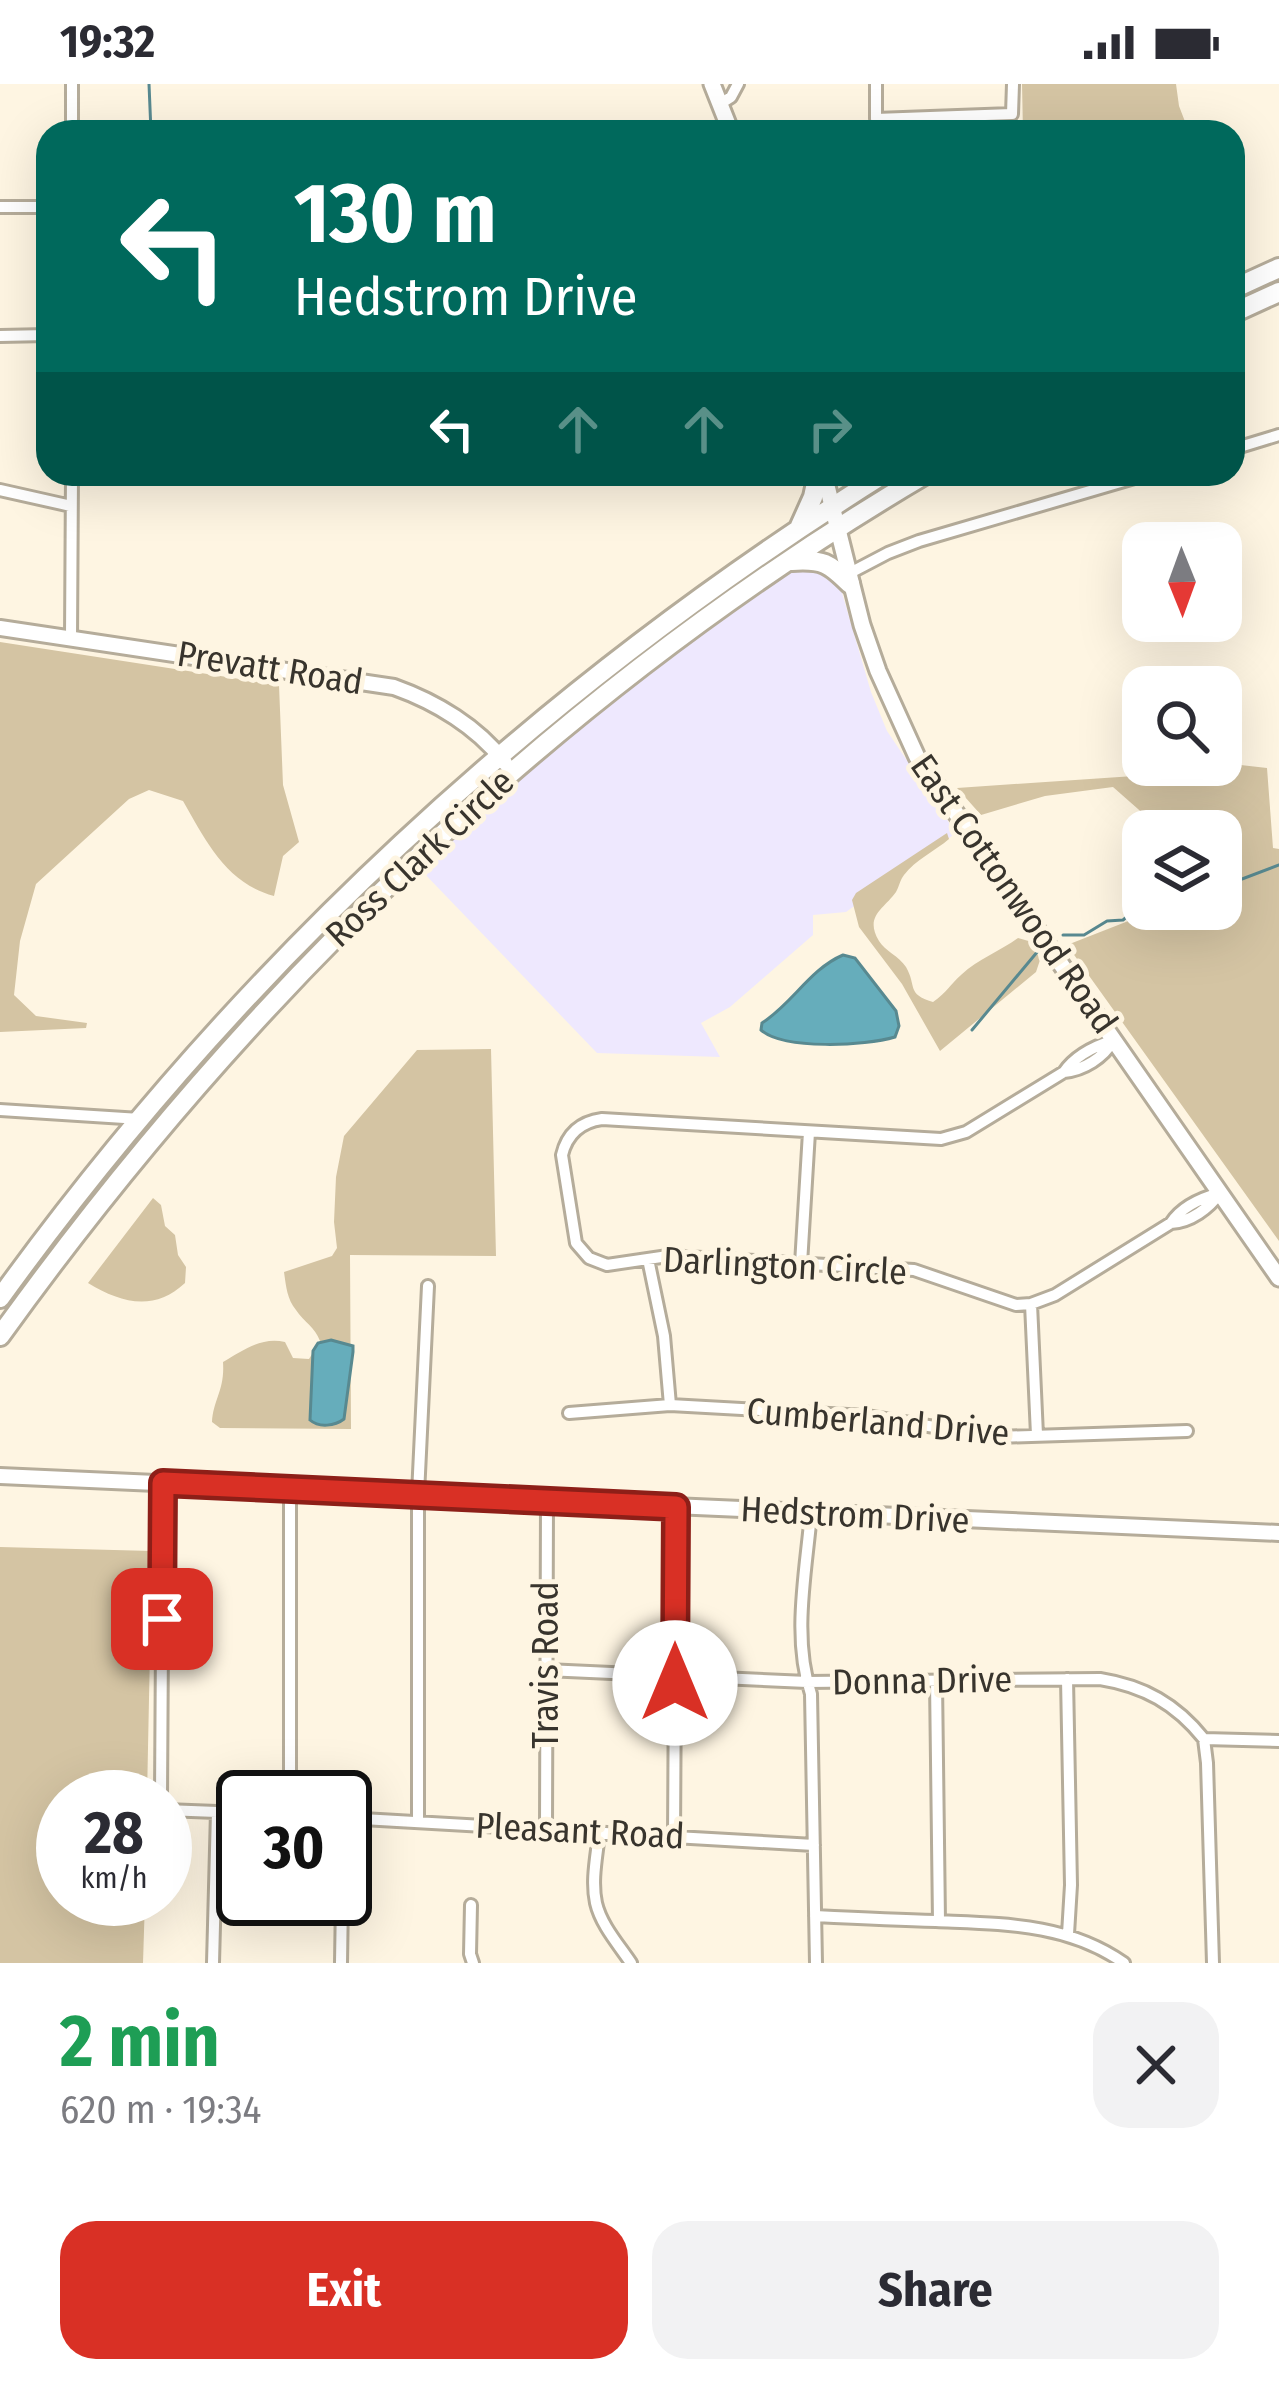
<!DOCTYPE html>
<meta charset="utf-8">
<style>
:root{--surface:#fff;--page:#f2f2f3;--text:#2b2b33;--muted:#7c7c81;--accent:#d93025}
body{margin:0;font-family:"Fira Sans Condensed",sans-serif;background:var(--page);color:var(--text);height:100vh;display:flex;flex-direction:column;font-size:45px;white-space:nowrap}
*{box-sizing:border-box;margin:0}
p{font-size:39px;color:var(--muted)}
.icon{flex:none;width:66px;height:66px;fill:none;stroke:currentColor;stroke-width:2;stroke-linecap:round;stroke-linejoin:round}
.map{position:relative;height:1879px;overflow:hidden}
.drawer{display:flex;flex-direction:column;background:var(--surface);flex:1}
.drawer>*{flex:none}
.guide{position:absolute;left:36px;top:36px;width:1209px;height:366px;border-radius:36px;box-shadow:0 12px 48px #0002;background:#00695c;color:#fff;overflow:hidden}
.needle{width:78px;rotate:179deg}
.controls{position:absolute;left:1122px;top:438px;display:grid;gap:24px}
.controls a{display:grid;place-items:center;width:120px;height:120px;border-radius:24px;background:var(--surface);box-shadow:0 12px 48px #0002;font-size:60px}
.speed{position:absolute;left:36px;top:1686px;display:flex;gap:24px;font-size:60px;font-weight:700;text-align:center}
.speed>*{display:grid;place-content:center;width:156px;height:156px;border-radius:50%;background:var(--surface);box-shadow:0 12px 48px #0002;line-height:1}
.speed small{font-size:30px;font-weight:400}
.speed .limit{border:6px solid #111;border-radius:18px;background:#fff;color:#111}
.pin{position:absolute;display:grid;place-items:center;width:102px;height:102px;color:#fff;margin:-51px;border-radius:24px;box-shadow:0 6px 18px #0006}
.me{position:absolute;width:132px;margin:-66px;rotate:0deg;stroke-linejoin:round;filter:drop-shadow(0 0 9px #0008)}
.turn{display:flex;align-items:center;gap:42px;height:252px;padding:0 60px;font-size:54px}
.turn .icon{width:156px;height:156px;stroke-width:2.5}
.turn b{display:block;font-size:84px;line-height:102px}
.lanes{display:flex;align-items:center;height:114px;padding:0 60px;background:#0003;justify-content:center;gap:60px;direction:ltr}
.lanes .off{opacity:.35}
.round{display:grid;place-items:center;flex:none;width:126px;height:126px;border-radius:36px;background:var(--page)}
.overview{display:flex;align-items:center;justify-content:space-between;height:204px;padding:0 60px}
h1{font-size:72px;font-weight:700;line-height:90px;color:#1e9e55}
.cta{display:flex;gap:24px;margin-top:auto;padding:24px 60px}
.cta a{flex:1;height:138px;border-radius:36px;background:var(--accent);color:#fff;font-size:48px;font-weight:700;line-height:138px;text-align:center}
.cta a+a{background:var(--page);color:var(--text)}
.status{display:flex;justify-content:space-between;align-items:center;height:84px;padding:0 60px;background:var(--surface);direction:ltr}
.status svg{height:33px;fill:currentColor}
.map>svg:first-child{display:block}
.commercial{fill:#eee8fe}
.green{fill:#d4c4a3}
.water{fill:#66adbb;stroke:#588990;stroke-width:3}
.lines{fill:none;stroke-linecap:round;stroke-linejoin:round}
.stream{stroke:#588990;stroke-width:3}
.minor-casing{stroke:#b5ac9a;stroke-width:16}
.tertiary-casing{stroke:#b5ac9a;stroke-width:20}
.secondary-casing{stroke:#b5ac9a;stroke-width:21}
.trunk-casing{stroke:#b5ac9a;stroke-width:24}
.minor{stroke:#fff;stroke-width:10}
.tertiary{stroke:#fff;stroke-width:14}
.secondary{stroke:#fff;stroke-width:15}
.trunk{stroke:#fff;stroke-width:18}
.route-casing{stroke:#8d1f18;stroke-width:30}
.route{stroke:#d93025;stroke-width:21}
.labels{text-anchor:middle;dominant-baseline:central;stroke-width:10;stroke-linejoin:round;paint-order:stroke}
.street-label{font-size:36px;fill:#38342d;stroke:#fef5e2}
</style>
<div class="status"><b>19:32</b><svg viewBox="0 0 49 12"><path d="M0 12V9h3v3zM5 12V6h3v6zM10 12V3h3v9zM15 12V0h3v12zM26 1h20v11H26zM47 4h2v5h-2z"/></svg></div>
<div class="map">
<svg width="1279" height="1879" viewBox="0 0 1279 1879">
<rect width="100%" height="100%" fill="#fef5e2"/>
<path class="commercial" d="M809 481 838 495 871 608 887 647 956 749 846 828 813 831V851L730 923 701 939 720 973 597 969 419 784 545 673 672 572 797 482Z"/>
<path class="green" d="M1022 0H1176L1179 22 1189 48H1023Z
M0 558 279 601 283 701 299 758 283 772 274 812C226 799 206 757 183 717L149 706 129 715 36 800 20 857 14 911 36 932 87 939 86 944 0 948Z
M1223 679 1267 684 1273 764 1279 765V1157L1067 861 1159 825H1221V747H1163L1113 703 1045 712 981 731 957 704 1208 687Z
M947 749 949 755C935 767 915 776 904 791 900 796 899 803 896 808 884 825 864 832 879 857 885 867 899 872 906 883 917 902 906 910 933 918 947 908 950 901 961 891 978 875 1000 867 1018 854L1032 858 1040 876 1036 888 940 967 902 900 859 843 852 816 856 809Z
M491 965 496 1172 350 1171 351 1345 220 1344 212 1338C213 1316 225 1306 223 1278 242 1267 262 1252 285 1258L293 1274 309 1275 320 1257C315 1243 304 1238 296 1226 287 1215 286 1202 284 1188L332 1172 337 1164 334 1138 336 1093 344 1052 417 966Z
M153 1114 161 1121 165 1142 175 1151 178 1171 186 1183 185 1199C154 1228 121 1219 88 1199Z
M0 1463 152 1467 147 1713H63V1815H145L143 1879H0Z"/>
<path class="water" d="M843 871 855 874 896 927 899 942 895 953C865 962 784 966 761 946L762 939C792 920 810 885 843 871Z
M331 1256 353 1262V1268L344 1335C335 1342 319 1344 310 1336L313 1267 318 1259Z"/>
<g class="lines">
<path class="stream" d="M149 0 151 48
M1221 803 1279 781
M1063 851H1084L1107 837 1123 836 1129 831 1145 825
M972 946 1038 867"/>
<g class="minor-casing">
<path id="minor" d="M876 0V35L1012 30 1013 0
M720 20 731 13 738 0
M72 48V0
M0 123H48
M0 252 48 251
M1233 365 1279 351
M0 406 71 422
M848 490 888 469 919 457 1148 390
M71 554 72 390
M1114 956C1095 962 1075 972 1064 988L966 1048 941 1055 602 1035C580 1038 567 1050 562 1071L576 1159 589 1174 607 1181 668 1172 914 1186 1016 1221 1031 1220 1055 1211 1171 1139C1191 1138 1209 1124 1220 1109
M1064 988C1084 986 1103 974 1114 956
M0 1026 140 1035
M1171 1139C1182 1122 1201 1114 1220 1109
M648 1175 664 1252 670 1321
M801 1180 809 1048
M1031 1220 1037 1351
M569 1329 670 1321 866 1332 997 1353 1187 1347
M811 1429C806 1488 792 1553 811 1610L816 1879
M546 1586 807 1598 1100 1595C1144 1602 1176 1620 1204 1655L1279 1657
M1067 1595 1071 1801 1068 1850
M936 1597 939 1837
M1204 1655 1207 1679 1213 1879
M161 1713 163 1399
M290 1713V1405
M165 1726 243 1729
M345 1734 814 1761
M418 1738V1410L428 1202
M546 1745 547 1417
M599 1749C597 1771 591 1796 596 1819 601 1841 619 1861 631 1879
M674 1753 676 1423
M471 1821 470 1870 473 1879
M815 1832C855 1834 896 1836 936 1837 1003 1840 1067 1839 1124 1879
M213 1879 217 1728
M341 1879 342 1815"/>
</g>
<g class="tertiary-casing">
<path id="tertiary" d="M0 544 394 603C436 618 478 643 505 679
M0 1392 1279 1449"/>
</g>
<g class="secondary-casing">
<path id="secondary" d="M712 0 731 48
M824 390 862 541 878 587 917 673 1279 1194"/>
</g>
<g class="trunk-casing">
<path id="trunk" d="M1233 205 1279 184
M1233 229 1279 208
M800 442 813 413 818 390
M792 477C823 475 829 479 850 500
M0 1214C239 883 538 607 884 390
M0 1252C248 907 559 606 926 390"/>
</g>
<use href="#minor" class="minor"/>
<use href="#tertiary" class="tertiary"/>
<use href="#secondary" class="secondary"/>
<use href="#trunk" class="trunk"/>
</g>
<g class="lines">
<g class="route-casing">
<path id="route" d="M162 1535 163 1399 676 1423 675 1599"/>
</g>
<use href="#route" class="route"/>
</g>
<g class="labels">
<g class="street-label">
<text transform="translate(270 584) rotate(9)">Prevatt Road</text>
<text transform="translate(420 774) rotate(-43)">Ross Clark Circle</text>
<text transform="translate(1014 810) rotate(55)">East Cottonwood Road</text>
<text transform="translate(785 1182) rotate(3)">Darlington Circle</text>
<text transform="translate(878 1338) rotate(5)">Cumberland Drive</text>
<text transform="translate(855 1431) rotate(3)">Hedstrom Drive</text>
<text transform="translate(546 1581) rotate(-90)">Travis Road</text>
<text transform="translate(922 1597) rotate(-1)">Donna Drive</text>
<text transform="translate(580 1747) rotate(3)">Pleasant Road</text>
</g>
</g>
</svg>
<div class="controls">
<a><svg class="needle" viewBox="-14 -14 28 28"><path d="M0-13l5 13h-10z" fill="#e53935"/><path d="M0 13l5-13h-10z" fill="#7c7c81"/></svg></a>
<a><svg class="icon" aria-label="search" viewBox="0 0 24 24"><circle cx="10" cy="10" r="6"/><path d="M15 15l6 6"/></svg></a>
<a><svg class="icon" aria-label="layers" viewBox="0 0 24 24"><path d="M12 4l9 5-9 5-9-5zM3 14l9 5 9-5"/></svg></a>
</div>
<div class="speed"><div>28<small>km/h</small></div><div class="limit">30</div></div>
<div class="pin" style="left:162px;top:1535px;background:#d93025"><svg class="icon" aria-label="arrive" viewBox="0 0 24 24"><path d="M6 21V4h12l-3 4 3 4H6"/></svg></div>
<svg class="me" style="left:675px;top:1599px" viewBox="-20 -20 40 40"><circle r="19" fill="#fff"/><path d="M0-13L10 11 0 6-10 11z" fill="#d93025"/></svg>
<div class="guide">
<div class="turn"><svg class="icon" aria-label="left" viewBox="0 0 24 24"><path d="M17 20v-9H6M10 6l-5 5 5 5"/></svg><div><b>130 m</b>Hedstrom Drive</div></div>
<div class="lanes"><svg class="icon" aria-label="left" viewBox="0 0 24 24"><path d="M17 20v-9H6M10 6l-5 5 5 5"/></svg><svg class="icon off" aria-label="ahead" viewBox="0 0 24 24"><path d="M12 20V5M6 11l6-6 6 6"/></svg><svg class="icon off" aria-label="ahead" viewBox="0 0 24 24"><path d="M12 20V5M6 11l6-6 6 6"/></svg><svg class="icon off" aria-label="right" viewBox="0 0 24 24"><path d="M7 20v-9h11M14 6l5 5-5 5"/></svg></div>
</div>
</div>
<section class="drawer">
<div class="overview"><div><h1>2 min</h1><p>620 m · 19:34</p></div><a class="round"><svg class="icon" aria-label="close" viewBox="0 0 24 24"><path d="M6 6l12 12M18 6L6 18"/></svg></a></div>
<div class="cta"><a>Exit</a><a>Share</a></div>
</section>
